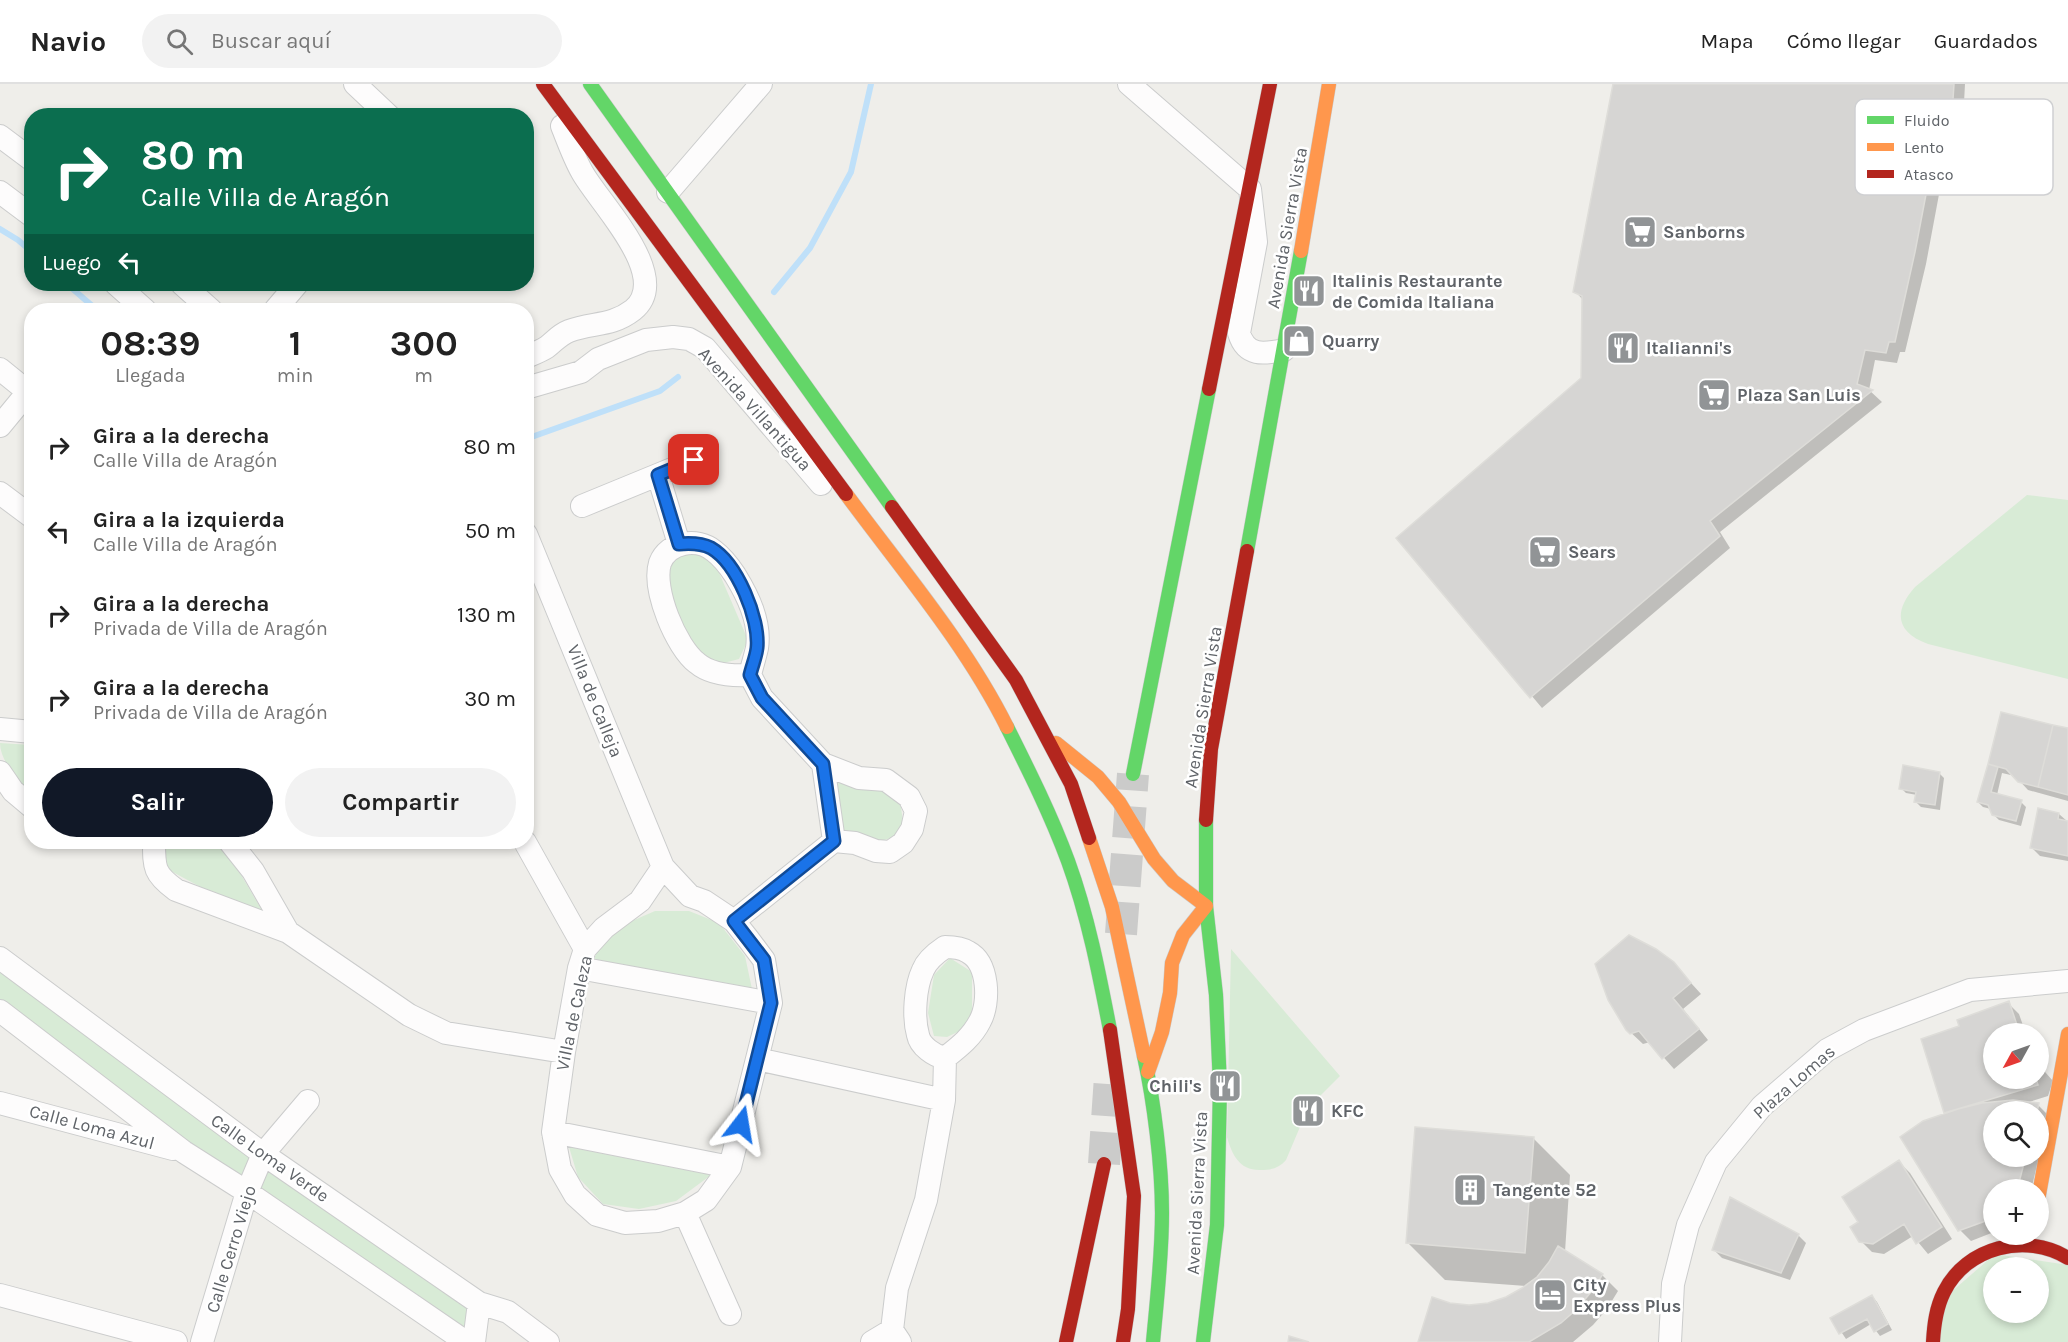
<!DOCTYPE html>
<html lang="es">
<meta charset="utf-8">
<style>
:root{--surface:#fff;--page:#f2f2f2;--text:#222;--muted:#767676;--line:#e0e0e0;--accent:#111827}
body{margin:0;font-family:Karla,sans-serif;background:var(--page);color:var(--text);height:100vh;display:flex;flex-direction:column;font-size:22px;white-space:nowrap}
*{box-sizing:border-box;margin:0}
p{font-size:20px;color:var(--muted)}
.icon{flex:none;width:33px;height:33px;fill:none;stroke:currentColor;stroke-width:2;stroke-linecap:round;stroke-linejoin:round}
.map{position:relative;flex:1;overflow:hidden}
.details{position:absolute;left:24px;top:219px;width:510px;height:546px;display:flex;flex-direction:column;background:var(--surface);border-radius:24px;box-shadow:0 3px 9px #0003}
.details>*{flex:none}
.guide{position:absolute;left:24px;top:24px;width:510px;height:183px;border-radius:24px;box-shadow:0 3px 9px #0003;background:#0b6e4f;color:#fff;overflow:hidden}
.needle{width:39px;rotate:230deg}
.controls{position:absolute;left:1983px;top:939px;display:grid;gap:12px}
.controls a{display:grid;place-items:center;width:66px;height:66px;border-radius:50%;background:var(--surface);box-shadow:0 3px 9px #0003;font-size:30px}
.pin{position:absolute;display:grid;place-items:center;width:51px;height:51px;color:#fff;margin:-26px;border-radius:12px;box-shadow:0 3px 9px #0006}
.me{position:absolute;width:66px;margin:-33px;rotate:14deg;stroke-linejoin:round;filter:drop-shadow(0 0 4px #0008)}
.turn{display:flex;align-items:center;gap:21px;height:126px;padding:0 18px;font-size:27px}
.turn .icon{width:78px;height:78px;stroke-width:2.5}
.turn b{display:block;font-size:42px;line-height:51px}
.then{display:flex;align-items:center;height:57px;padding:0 18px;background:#0003;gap:12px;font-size:22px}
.eta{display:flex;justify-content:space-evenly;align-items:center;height:102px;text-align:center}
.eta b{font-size:36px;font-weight:700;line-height:42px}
.action{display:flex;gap:12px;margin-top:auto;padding:12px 18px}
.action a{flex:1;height:69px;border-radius:36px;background:var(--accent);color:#fff;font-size:24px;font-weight:700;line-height:69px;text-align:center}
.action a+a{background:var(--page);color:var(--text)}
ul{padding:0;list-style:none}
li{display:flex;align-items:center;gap:18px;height:84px;padding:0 18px}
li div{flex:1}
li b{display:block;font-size:22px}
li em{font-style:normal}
header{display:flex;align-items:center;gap:36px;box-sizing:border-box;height:84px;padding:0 30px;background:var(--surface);border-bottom:2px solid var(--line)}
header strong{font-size:28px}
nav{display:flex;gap:33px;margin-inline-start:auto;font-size:21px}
.search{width:420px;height:54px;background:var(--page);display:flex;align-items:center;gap:15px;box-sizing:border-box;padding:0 21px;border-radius:33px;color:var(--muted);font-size:22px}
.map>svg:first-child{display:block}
.green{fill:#d8ebd6;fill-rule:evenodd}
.shadow{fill:#0003;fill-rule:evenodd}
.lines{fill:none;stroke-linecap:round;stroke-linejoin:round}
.stream{stroke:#bfe0f9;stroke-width:6}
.building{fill:#d6d5d3;stroke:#deddd9;stroke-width:1.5}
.secondary-tunnel{stroke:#cbcbca;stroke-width:32;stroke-dasharray:32 16;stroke-linecap:butt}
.street-casing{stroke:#cbcccc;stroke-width:24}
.fast-casing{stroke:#cacacb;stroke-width:15}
.slow-casing{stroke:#cacacb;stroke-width:15}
.jam-casing{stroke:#cacacb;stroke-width:15}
.street{stroke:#fdfcfc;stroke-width:22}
.fast{stroke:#63d668;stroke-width:14}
.slow{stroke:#ff974d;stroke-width:14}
.jam{stroke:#b3261e;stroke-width:14}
.route-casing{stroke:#114b97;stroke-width:15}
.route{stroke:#1a73e8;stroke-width:10}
.labels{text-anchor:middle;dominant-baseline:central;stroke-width:5;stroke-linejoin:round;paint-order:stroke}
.street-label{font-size:18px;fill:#5f6368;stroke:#fff}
.poi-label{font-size:18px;font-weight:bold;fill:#5f6368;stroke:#fff;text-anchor:start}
.key{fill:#fff;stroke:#cfd0d2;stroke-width:1.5}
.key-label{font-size:16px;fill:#5f6368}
</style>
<header>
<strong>Navio</strong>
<div class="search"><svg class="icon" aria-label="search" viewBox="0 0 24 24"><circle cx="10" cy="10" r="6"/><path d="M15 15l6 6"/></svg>Buscar aquí</div>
<nav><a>Mapa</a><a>Cómo llegar</a><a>Guardados</a></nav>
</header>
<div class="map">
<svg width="2068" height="1258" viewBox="0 0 2068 1258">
<rect width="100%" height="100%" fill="#efeeea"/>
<path class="green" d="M2027 411 2068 416V595L1928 560C1896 548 1893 528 1915 503Z
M680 468H698L714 477 748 556 739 575 716 581 692 566 664 502 670 476Z
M0 659 31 661V709C19 698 0 677 0 659Z
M834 693 882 704 900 716 903 738 895 753 876 758 843 748Z
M161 758H217L227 767 263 828 210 808 167 785Z
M655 827H689L719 839 745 872 752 905 593 877 602 857 625 840Z
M1231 865 1340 992 1308 1024 1286 1076C1279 1084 1272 1086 1261 1086 1240 1087 1232 1071 1227 1053Z
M0 873 479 1219 474 1258 0 928Z
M950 874 972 888V925L968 943 947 953 934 952 928 929 934 891Z
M569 1063 711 1091 676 1117 639 1125 603 1120 578 1093Z
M1995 1170 2068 1181V1258H1938L1942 1216ZM1994 1184H2038V1228H1994Z"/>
<path class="shadow" d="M1615 0H1965L1962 56 1954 54 1948 90 1943 89 1926 180 1905 268H1900L1897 279 1875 276 1869 306 1882 318 1720 448 1730 464 1542 624 1398 454 1582 294 1583 216 1575 207Z
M2068 645V717L2028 706 2015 692 2002 689 1997 711 2021 718 2026 723 2021 742 1999 736 1993 730 1991 725 1983 723 1978 718 1992 682 1990 680Z
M1939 689 1944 694 1940 726 1921 723 1915 717 1917 711 1906 709 1901 704Z
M2059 730 2068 738V777L2040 772 2032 764Z
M1673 879 1701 910 1683 925 1708 956 1674 985 1650 958 1643 960 1627 945Z
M2008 919 2019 930 2026 950H1994V994H2038V980L2053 997 2048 1012 2026 1019 2038 1021 2049 1032 2031 1106H1994V1148L1971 1157 1960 1146 1946 1030 1923 956 1961 943ZM1994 1028H2038V1072H1994Z
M1533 1054 1570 1091 1565 1168 1602 1191 1618 1207 1607 1225 1593 1241 1573 1258H1420L1469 1222 1488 1220 1506 1215 1527 1202 1445 1196 1408 1159Z
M1899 1078 1910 1089 1952 1155 1928 1170 1913 1152 1884 1170 1872 1168 1861 1157Z
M1798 1151 1806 1159 1790 1196 1722 1174 1714 1166Z
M1872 1212 1877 1218 1892 1246 1880 1252 1871 1240 1846 1255 1832 1234Z"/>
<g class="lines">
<path class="stream" d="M0 145 18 156 32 168
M67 200 97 226
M774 208 810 164 851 88 871 0
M526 355 660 307 678 293"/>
</g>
<path class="building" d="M1613 0H1954L1951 46 1943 44 1937 80 1932 79 1915 168 1895 258H1889L1886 269 1865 266 1857 300 1873 306 1710 437 1720 452 1530 614 1396 454 1581 294 1582 212 1573 208Z
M2001 628 2053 641 2038 703 2018 698 2006 685 1988 680Z
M2053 641 2068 644V711L2038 703Z
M1988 680 1998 683 1991 708 2022 716 2016 737 1992 731 1988 721 1977 718Z
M1903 681 1940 688 1935 721 1914 718 1916 708 1899 705Z
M2038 724 2059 729 2058 735 2068 737V772L2030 764Z
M1629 851 1656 865 1674 878 1691 899 1673 914 1699 945 1662 975 1639 947 1630 950 1626 946 1608 916 1595 880Z
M2009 917 2020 950H1994V994H2036L2038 1001 1944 1029 1921 955 1959 942 1957 936Z
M2013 1016 2039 1019 2037 1028H1994V1072H2026L2017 1106H1994V1134L1958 1147 1900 1053 1923 1037 1958 1025 1982 1019Z
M1415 1043 1534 1053 1525 1169 1406 1159Z
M1899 1076 1942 1143 1916 1160 1904 1140 1873 1160 1859 1158 1850 1143 1858 1138 1842 1113Z
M1730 1113 1799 1150 1781 1189 1712 1166Z
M1558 1162 1603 1190 1591 1208 1577 1225 1561 1239 1529 1258H1418L1432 1213 1450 1219 1469 1221 1488 1219 1506 1213 1522 1204 1537 1193 1549 1178Z
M1872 1211 1888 1240 1874 1248 1867 1235 1839 1250 1830 1234Z
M1289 1252 1309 1258H1288Z"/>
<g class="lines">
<path class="secondary-tunnel" d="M1121 850 1133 690
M1104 1080 1110 993"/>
<g class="street-casing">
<path id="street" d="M355 0 389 32
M1129 0 1250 105 1256 158 1239 249C1246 273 1264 270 1284 266
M0 52 32 76
M0 108 32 132
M668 108 761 0
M116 200 145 226
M182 200 211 226
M275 226 297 200
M526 273C533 270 541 267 547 263 555 257 559 251 569 247 592 238 611 243 633 226 674 193 599 119 582 88 574 74 568 57 562 42
M0 285 32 311
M526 304 581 288 598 275 646 256 673 253 689 255 705 264 821 400
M0 342 28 308
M658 391 679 460
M0 409 32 433
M582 422 694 376
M526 450 663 783 690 812 704 817 734 837 749 856 764 876 771 919 730 1083 706 1116 685 1129 658 1137 625 1139 597 1131 575 1111 560 1085 553 1048 564 968 579 884 585 865 604 844 640 817 663 783
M0 645 32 648
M823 680 834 757
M0 688 13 707 32 723
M154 758C154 784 154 790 176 806L288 848 409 931 446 949 564 968
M230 758 253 787 288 848
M525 758 585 865
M734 837 834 757 855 759 876 767 890 768 903 759 912 745 916 727 909 713 886 696 859 694 823 680 762 614 750 591C752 582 755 573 757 564 761 538 748 512 735 491 729 482 722 473 714 467 697 453 668 458 660 479 652 505 676 563 697 579 711 591 732 592 750 591
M945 863C953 863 962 864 968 868 989 879 990 919 980 937 972 953 959 963 945 974 934 972 920 962 918 951 913 933 915 903 923 886 927 876 936 869 945 863Z
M0 874 263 1070 479 1219 508 1228 548 1258
M579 884 771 919
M0 927 184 1068 247 1108 466 1258
M757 975 944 1016
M0 1019 173 1065
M553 1048 730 1083
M685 1129 730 1230
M0 1211 176 1258
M202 1258 247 1108 263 1070 308 1017
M474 1258 479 1219
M872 1258 892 1246
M900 1258 892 1246 897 1204 926 1116 944 1016 945 974
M1670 1258 1673 1200 1688 1141 1716 1078 1762 1022 1827 966 1864 946 1970 906 2068 897"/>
</g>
<g class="fast-casing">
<path id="fast" d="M590 0 892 423
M1247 467 1301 167
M1007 643C1029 687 1051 731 1068 777 1088 832 1099 889 1110 946
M1133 690 1209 305
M1144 972C1154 1018 1162 1081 1162 1129 1162 1172 1157 1215 1153 1258
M1203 1258 1217 1141 1220 1002 1216 911 1206 822V736"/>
</g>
<g class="slow-casing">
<path id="slow" d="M1301 167 1329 0
M846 410C902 486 965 559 1007 643
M1056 659 1098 693 1119 718 1154 775 1173 797 1206 822 1183 851 1172 879 1170 909 1162 948 1148 988
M1089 754 1112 823 1144 972
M2038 1116 2068 950"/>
</g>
<g class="jam-casing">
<path id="jam" d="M543 0 846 410
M1209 305 1270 0
M892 423 1016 596 1071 700 1089 754
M1206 736 1211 665 1247 467
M1110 946 1134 1112 1128 1225 1123 1258
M1066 1258 1104 1080
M1933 1258C1934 1240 1936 1224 1944 1208 1966 1163 2026 1148 2068 1174"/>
</g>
<use href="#street" class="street"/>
<use href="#fast" class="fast"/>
<use href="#slow" class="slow"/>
<use href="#jam" class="jam"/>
</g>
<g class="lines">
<g class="route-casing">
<path id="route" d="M694 376 658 391 679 460C690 459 701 459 711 464 737 479 760 535 757 564 756 573 752 582 750 591L762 614 823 680 834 757 734 837 764 876 771 919 741 1040"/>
</g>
<use href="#route" class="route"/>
</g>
<defs>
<g id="supermarket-square" transform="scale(1.725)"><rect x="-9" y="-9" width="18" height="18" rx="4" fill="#919496" stroke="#fff"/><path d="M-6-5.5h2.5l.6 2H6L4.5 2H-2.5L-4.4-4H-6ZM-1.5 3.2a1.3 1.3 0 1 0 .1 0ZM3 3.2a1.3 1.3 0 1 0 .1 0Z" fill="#fff"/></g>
<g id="restaurant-square" transform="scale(1.725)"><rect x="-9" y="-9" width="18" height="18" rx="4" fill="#919496" stroke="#fff"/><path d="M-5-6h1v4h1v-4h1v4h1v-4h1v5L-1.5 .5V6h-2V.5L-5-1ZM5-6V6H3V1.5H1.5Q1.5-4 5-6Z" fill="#fff"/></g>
<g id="shop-square" transform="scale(1.725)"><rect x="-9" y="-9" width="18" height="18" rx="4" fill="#919496" stroke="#fff"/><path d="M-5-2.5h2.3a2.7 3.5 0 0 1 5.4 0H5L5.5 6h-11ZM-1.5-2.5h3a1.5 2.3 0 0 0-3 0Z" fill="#fff"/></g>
<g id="building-square" transform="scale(1.725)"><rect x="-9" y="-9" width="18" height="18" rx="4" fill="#919496" stroke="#fff"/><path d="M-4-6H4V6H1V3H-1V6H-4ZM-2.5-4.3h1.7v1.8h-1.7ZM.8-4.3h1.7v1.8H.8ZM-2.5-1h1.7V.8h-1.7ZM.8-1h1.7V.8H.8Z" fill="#fff"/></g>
<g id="hotel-square" transform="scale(1.725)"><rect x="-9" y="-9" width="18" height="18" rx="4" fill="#919496" stroke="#fff"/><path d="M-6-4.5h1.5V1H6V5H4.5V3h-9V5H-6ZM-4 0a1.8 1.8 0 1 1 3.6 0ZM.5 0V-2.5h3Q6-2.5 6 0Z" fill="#fff"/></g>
</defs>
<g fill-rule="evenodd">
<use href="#supermarket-square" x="1640" y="148"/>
<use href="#restaurant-square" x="1309" y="207"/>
<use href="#shop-square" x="1299" y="257"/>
<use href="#restaurant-square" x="1623" y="264"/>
<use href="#supermarket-square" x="1714" y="311"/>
<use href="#supermarket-square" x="1545" y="468"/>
<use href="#restaurant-square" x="1225" y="1002"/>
<use href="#restaurant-square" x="1308" y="1027"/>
<use href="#building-square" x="1470" y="1106"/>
<use href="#hotel-square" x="1550" y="1211"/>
</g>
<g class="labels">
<g class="street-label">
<text transform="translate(1287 144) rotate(-80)">Avenida Sierra Vista</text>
<text transform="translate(755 325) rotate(48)">Avenida Villantigua</text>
<text transform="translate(595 617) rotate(68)">Villa de Calleja</text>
<text transform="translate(1203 623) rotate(-81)">Avenida Sierra Vista</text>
<text transform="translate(574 929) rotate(-78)">Villa de Caleza</text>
<text transform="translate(1794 998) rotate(-41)">Plaza Lomas</text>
<text transform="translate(92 1043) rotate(15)">Calle Loma Azul</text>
<text transform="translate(270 1074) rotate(35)">Calle Loma Verde</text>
<text transform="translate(1197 1109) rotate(-87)">Avenida Sierra Vista</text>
<text transform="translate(231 1165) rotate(-73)">Calle Cerro Viejo</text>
</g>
<g class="poi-label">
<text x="1663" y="148">Sanborns</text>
<text x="1332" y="197">Italinis Restaurante<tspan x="1332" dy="21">de Comida Italiana</tspan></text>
<text x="1322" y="257">Quarry</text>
<text x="1646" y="264">Italianni's</text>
<text x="1737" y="311">Plaza San Luis</text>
<text x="1568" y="468">Sears</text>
<text x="1202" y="1002" text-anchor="end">Chili's</text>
<text x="1331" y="1027">KFC</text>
<text x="1493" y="1106">Tangente 52</text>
<text x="1573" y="1201">City<tspan x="1573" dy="21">Express Plus</tspan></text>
</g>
</g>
<rect x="1855" y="15" width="198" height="96" rx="9" class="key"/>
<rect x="1867" y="32" width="27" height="8" fill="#63d668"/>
<rect x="1867" y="59" width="27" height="8" fill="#ff974d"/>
<rect x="1867" y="86" width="27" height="8" fill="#b3261e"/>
<g class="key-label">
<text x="1904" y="42">Fluido</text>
<text x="1904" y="69">Lento</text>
<text x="1904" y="96">Atasco</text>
</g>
</svg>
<div class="controls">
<a><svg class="needle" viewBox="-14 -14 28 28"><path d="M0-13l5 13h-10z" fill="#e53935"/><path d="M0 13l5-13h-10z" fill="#767676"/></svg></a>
<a><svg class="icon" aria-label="search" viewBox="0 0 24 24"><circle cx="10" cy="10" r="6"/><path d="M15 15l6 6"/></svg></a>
<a>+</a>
<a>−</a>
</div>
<div class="pin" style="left:694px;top:376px;background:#d93025"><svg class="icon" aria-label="arrive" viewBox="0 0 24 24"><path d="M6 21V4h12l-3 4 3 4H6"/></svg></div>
<svg class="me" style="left:741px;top:1040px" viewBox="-20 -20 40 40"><path d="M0-17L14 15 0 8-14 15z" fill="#1a73e8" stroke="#fff" stroke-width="4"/></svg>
<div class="guide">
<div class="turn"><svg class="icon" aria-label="right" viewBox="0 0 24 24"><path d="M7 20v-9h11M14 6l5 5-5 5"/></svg><div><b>80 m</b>Calle Villa de Aragón</div></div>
<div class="then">Luego<svg class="icon" aria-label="left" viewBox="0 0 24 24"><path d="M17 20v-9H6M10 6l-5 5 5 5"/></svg></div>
</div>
<section class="details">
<div class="eta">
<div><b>08:39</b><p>Llegada</p></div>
<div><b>1</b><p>min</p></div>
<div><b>300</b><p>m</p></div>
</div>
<ul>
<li><svg class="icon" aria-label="right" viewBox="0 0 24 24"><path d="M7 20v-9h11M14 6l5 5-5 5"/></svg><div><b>Gira a la derecha</b><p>Calle Villa de Aragón</p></div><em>80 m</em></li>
<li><svg class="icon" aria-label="left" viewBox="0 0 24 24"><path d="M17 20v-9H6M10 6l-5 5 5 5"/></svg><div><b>Gira a la izquierda</b><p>Calle Villa de Aragón</p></div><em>50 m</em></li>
<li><svg class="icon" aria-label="right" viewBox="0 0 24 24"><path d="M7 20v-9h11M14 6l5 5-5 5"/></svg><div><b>Gira a la derecha</b><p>Privada de Villa de Aragón</p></div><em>130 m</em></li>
<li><svg class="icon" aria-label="right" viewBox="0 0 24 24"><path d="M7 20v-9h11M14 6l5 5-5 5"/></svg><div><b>Gira a la derecha</b><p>Privada de Villa de Aragón</p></div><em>30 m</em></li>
</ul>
<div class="action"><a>Salir</a><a>Compartir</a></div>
</section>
</div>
